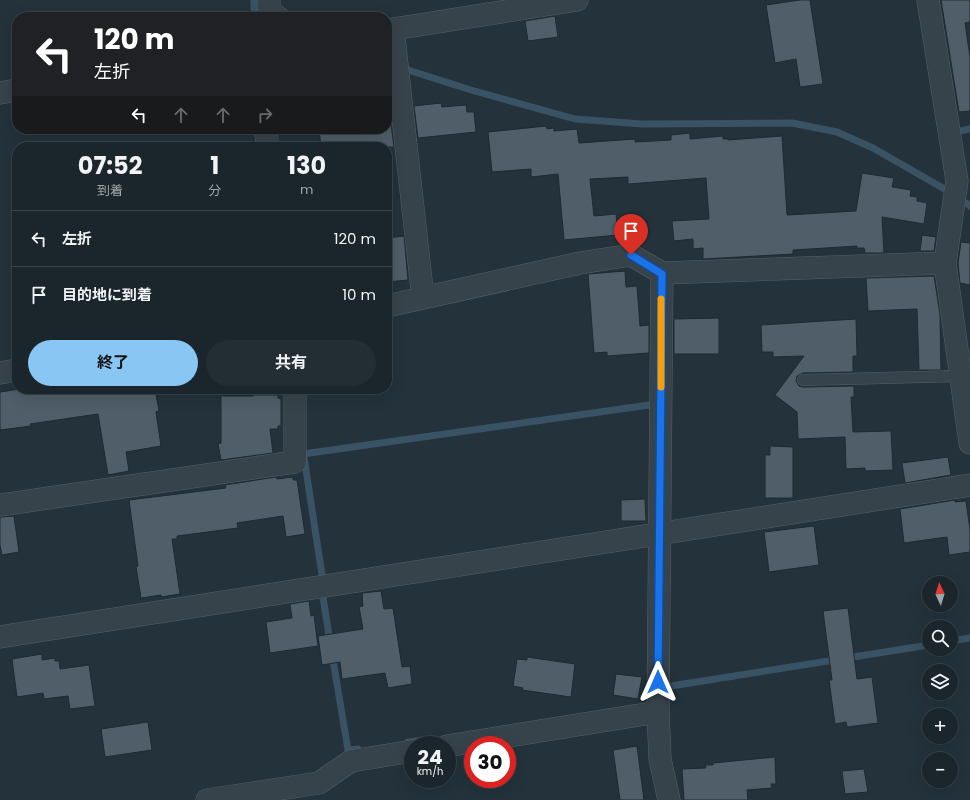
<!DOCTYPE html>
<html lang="ja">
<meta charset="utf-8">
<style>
:root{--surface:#1a262c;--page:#232e34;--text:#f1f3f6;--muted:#9fa5a9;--line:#384348;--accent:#8ac6f4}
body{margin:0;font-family:Poppins,"Noto Sans JP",sans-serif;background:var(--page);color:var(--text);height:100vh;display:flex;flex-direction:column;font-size:15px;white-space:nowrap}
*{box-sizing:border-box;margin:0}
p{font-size:13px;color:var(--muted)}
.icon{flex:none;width:22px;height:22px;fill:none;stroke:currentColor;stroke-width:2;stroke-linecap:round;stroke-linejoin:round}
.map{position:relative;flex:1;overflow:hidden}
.details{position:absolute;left:12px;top:142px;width:380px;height:252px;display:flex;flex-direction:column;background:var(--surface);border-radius:16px;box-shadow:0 4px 16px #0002,0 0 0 1px var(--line)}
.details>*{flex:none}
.top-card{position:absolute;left:12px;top:12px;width:380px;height:122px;border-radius:16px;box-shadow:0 4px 16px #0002,0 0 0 1px var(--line);background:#202124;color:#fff;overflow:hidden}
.needle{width:26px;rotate:356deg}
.fabs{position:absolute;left:922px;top:576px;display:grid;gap:8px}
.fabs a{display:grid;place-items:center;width:36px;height:36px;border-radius:50%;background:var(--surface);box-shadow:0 4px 16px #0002,0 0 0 1px var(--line);font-size:20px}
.speed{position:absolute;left:404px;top:736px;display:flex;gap:8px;font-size:20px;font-weight:700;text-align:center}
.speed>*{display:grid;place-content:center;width:52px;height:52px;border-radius:50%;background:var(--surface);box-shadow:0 4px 16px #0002,0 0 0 1px var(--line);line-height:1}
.speed small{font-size:10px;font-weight:400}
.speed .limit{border:6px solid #d22;background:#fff;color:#111}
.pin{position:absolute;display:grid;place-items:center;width:34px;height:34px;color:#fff;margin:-41px -17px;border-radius:50% 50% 50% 0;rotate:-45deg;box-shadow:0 0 4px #0007}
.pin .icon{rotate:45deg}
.me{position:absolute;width:44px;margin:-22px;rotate:0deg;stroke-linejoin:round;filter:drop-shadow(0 0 3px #0008)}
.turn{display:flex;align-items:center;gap:14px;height:84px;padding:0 16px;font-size:18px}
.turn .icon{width:52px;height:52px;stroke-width:2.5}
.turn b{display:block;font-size:28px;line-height:34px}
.lanes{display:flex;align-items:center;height:38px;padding:0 16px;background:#0003;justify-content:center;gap:20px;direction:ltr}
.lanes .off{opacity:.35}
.eta{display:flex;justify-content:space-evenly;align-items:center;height:68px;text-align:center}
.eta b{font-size:24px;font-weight:700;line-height:28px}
.cta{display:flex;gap:8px;margin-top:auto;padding:8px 16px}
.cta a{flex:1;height:46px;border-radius:24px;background:var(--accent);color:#111;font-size:16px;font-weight:700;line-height:46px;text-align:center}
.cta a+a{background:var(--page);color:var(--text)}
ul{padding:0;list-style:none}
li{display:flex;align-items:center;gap:12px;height:56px;padding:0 16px;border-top:1px solid var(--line)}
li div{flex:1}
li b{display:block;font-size:15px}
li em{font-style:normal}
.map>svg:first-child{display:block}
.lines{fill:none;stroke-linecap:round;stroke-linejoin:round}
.stream{stroke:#395264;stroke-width:7}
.building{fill:#4f5e69;stroke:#1e2a32}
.service-casing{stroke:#556169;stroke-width:12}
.minor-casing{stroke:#556169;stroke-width:23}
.service{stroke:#37434b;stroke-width:11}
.minor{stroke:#37434b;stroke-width:22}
.route-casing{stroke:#114b97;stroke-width:10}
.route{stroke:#1a73e8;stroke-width:7}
.slow{stroke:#f59e0b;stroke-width:7}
</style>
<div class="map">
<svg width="970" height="800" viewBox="0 0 970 800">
<rect width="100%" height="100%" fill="#23323b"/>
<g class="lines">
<path class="stream" d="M254 0V9L259 17
M405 69 471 90 575 119 642 124 792 123 837 132 873 148 948 191
M960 131 970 129
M966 203 970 206
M303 454 649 405
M304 457 322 575
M323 597 330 642
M951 641 970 638
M332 654 348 750 358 749
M671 686 929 645
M408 742 423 740"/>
</g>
<path class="building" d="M800 0H810L823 84 800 87 796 59 775 63 766 5Z
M941 0H970V22L965 23 970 57V111L959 112Z
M555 16 558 37 528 41 525 21Z
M441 103 442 107 466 105 467 112H474L476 132 418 138 414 106Z
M387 109H389L394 147H321L319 129H387Z
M546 126 547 129 554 128V131L577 129 579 143 635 139V142L671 140V135L690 133V139L723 136V139H728V140L782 136 787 215 856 211 862 173 894 178 892 187 911 190 910 196 917 197V201L927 203 924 224 882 217 884 253H865L864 248H857V246L793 250V254L703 259V248L693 249V239L674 241 672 221 709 219 706 178 628 184V177L590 179 594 216 616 214 618 235 564 240 558 174 531 177V169L492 172 488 132Z
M922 235 936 237 934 251H920Z
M404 236 408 280 387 282V238Z
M961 242 970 243V285L960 283 958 263Z
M625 271 626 287 637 286 640 326 649 325V353L607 356V352L594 353 588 274Z
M934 276 940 315 941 370H919L917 309 868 311 866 278Z
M719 318V354H674V319Z
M856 319 857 356H853V372L803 373 797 376 796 381 799 386 803 387 854 386V397H851L853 432 891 431 893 470 865 471V468L846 469 845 437 798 439 797 412 775 395 804 356 773 357V352H762L761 325Z
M20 389H155L159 411 156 412 161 446 126 452 129 471 108 475 98 414 30 424 31 426 0 430V392Z
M253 395H278V398L281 399V426H278V429H270L273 453 221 460 218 444 221 443V396H253Z
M770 446 793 447V498H765V455H770Z
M948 457 951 475 905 483 902 463Z
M276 477 277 479 293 477V480H297L305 534 286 537 283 516 237 523 238 528 177 536V539H172L180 594 161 597V595L141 598 136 567 138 566 129 500 226 488 225 485Z
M645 499 646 521H621V500Z
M955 500V502L966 501 970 530V552L949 555 947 537 904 543 900 509Z
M14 516 19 552 2 555 0 545V517Z
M814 526 819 565 769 572 764 532Z
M381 591 384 609 393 608 402 667 410 666 412 684 388 688 385 673 342 679 340 662 322 665 318 636 363 629 359 607 363 606 362 593Z
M309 601 311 616 314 615 318 646 270 653 266 622 292 618 290 604Z
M848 608 857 679 872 677 878 723 847 727 846 722 835 724 829 680H832L823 611Z
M42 654V660L55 658V661H59L60 669 89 665 95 706 70 709 68 696 44 699 43 693 17 697 12 659Z
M527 657 575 664 571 697 522 690 523 688 513 686 517 659 527 660Z
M616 674 642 677 638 699 613 695Z
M148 722 152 750 105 757 101 729Z
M637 746 644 800H620L613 750Z
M775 757 776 784H771L772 788 747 790 748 800H684L682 769 706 768 705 765H713V763Z
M864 769 868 792 845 794 842 771Z"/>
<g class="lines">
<g class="service-casing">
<path id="service" d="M803 380 961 376"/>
</g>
<g class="minor-casing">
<path id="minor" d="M269 0V11L278 17
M928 0 957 181 945 263 970 443
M393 29 423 298
M387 30 577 0
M0 93 17 90
M265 129 268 147
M662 273 658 712 660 759 669 800
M387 306 580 263 631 255 662 273 945 263
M0 373 17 370
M0 505 295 462V389
M0 637 970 485
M447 746 658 712
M207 800 319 783 351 761 413 751"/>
</g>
<use href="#service" class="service"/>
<use href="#minor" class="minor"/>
</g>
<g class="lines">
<g class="route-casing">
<path id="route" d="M631 255 662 274 658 682"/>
</g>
<use href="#route" class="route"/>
<path class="slow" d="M661 387V299"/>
</g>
</svg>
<div class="fabs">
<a><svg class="needle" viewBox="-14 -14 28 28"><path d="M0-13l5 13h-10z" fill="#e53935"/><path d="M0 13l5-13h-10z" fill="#9fa5a9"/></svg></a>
<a><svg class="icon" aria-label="search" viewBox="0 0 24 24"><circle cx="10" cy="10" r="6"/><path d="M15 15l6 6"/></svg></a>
<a><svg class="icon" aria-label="layers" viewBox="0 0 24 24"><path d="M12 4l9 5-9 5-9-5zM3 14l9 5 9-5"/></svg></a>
<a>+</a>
<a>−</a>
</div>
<div class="speed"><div>24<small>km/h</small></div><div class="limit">30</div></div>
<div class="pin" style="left:631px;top:255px;background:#d93025"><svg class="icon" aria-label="arrive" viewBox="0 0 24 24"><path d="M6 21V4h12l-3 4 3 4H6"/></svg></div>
<svg class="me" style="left:658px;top:682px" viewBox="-20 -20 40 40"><path d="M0-17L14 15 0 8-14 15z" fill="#1a73e8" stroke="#fff" stroke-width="4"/></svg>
<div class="top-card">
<div class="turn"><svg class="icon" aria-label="left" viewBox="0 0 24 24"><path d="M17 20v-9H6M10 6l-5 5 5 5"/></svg><div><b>120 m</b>左折</div></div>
<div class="lanes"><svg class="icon" aria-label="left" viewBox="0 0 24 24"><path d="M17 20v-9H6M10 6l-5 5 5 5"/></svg><svg class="icon off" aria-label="ahead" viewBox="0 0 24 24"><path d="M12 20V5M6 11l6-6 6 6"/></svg><svg class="icon off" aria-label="ahead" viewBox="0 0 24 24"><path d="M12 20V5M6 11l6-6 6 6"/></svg><svg class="icon off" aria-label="right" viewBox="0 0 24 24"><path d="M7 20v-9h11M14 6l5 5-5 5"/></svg></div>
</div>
<section class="details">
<div class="eta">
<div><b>07:52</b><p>到着</p></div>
<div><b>1</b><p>分</p></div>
<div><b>130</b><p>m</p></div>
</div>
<ul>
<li><svg class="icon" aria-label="left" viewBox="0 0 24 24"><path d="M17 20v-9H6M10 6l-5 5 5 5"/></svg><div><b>左折</b></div><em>120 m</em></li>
<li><svg class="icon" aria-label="arrive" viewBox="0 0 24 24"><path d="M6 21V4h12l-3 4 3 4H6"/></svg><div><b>目的地に到着</b></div><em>10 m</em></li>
</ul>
<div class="cta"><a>終了</a><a>共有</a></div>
</section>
</div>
